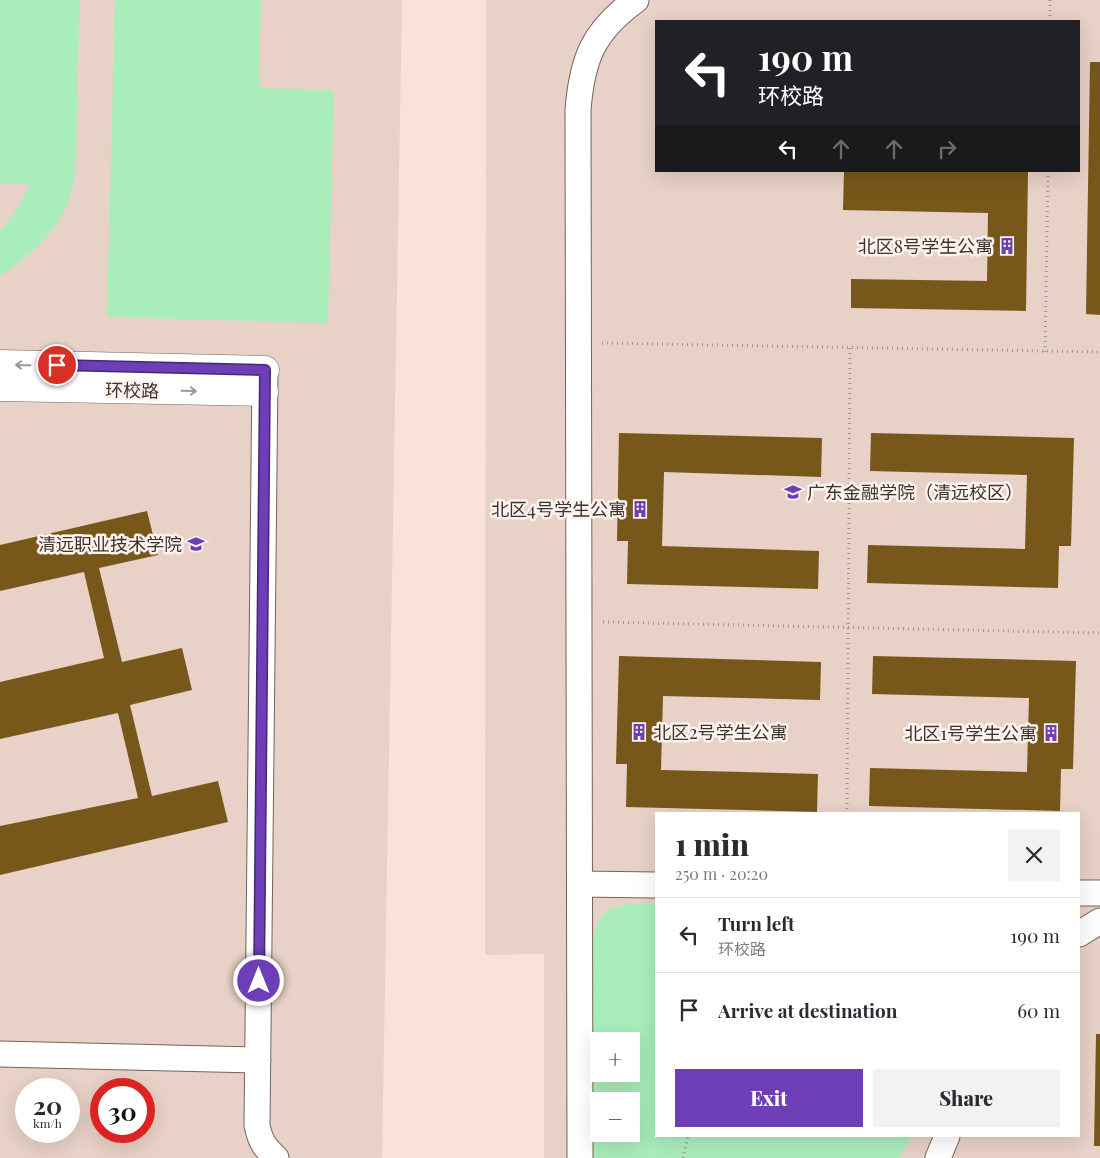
<!DOCTYPE html>
<meta charset="utf-8">
<style>
:root{--surface:#fff;--page:#f2f2f3;--text:#2b2b33;--muted:#7c7c81;--line:#e1e1e2;--accent:#6d3eb5}
body{margin:0;font-family:"Playfair Display","Noto Sans SC",serif;background:var(--page);color:var(--text);height:100vh;display:flex;flex-direction:column;font-size:19px;white-space:nowrap}
*{box-sizing:border-box;margin:0}
p{font-size:16px;color:var(--muted)}
.icon{flex:none;width:28px;height:28px;fill:none;stroke:currentColor;stroke-width:2;stroke-linecap:round;stroke-linejoin:round}
.map{position:relative;flex:1;overflow:hidden}
.details{position:absolute;left:655px;top:812px;width:425px;height:325px;display:flex;flex-direction:column;background:var(--surface);border-radius:0px;box-shadow:0 5px 20px #0002}
.details>*{flex:none}
.banner{position:absolute;left:655px;top:20px;width:425px;height:152px;border-radius:0px;box-shadow:0 5px 20px #0002;background:#202124;color:#fff;overflow:hidden}
.buttons{position:absolute;left:590px;top:1032px;display:grid;gap:10px}
.buttons a{display:grid;place-items:center;width:50px;height:50px;border-radius:0px;background:var(--surface);box-shadow:0 5px 20px #0002;font-size:25px}
.speed{position:absolute;left:15px;top:1078px;display:flex;gap:10px;font-size:25px;font-weight:700;text-align:center}
.speed>*{display:grid;place-content:center;width:65px;height:65px;border-radius:50%;background:var(--surface);box-shadow:0 5px 20px #0002;line-height:1}
.speed small{font-size:12px;font-weight:400}
.speed .limit{border:8px solid #d22;background:#fff;color:#111}
.pin{position:absolute;display:grid;place-items:center;width:42px;height:42px;color:#fff;margin:-21px;border:2px solid #fff;border-radius:50%;box-shadow:0 1px 5px #0007}
.me{position:absolute;width:55px;margin:-28px;rotate:0deg;stroke-linejoin:round;filter:drop-shadow(0 0 4px #0008)}
.turn{display:flex;align-items:center;gap:18px;height:105px;padding:0 20px;font-size:22px}
.turn .icon{width:65px;height:65px;stroke-width:2.5}
.turn b{display:block;font-size:35px;line-height:42px}
.lanes{display:flex;align-items:center;height:48px;padding:0 20px;background:#0003;justify-content:center;gap:25px;direction:ltr}
.lanes .off{opacity:.35}
.round{display:grid;place-items:center;flex:none;width:52px;height:52px;border-radius:0px;background:var(--page)}
.overview{display:flex;align-items:center;justify-content:space-between;height:85px;padding:0 20px}
h1{font-size:30px;font-weight:800;line-height:38px}
.cta{display:flex;gap:10px;margin-top:auto;padding:10px 20px}
.cta a{flex:1;height:58px;border-radius:0px;background:var(--accent);color:#fff;font-size:20px;font-weight:800;line-height:58px;text-align:center}
.cta a+a{background:var(--page);color:var(--text)}
ul{padding:0;list-style:none}
li{display:flex;align-items:center;gap:15px;height:75px;padding:0 20px;border-top:1px solid var(--line)}
li div{flex:1}
li b{display:block;font-size:19px}
li em{font-style:normal}
.map>svg:first-child{display:block}
.education{fill:#e8d1c6;fill-rule:evenodd}
.green{fill:#a9edbb;fill-rule:evenodd}
.building{fill:#78571a}
.lines{fill:none;stroke-linecap:round;stroke-linejoin:round}
.street-casing{stroke:#77635a;stroke-width:27}
.secondary-casing{stroke:#77635a;stroke-width:29}
.path{stroke:#a6958d;stroke-width:3;stroke-dasharray:1 4;stroke-linecap:butt}
.street{stroke:#fff;stroke-width:25}
.secondary{stroke:#fff;stroke-width:28}
.oneway{stroke:#9e9996}
.route-casing{stroke:#472876;stroke-width:12}
.route{stroke:#6d3eb5;stroke-width:9}
.labels{text-anchor:middle;dominant-baseline:central;stroke-width:5;stroke-linejoin:round;paint-order:stroke}
.poi-label{font-size:18px;fill:#3c332e;stroke:#fcf2ee;text-anchor:end}
.street-label{font-size:18px;fill:#3c332e;stroke:#fcf2ee}
</style>
<div class="map">
<svg width="1100" height="1158" viewBox="0 0 1100 1158">
<rect width="100%" height="100%" fill="#f9e2d7"/>
<path class="education" d="M0 0H402L382 1158H0ZM26 1089H69V1131H26ZM101 1089H144V1131H101Z
M486 0H1100V1158H544V954L485 955ZM656 21H1079V171H656ZM656 814H1079V1136H656ZM599 1041H631V1074H599ZM599 1101H631V1134H599Z"/>
<path class="green" d="M0 0H79C79 34 78 69 77 103 76 137 80 185 62 215 47 241 24 260 0 276V230C14 216 23 201 30 183H0Z
M115 0H261L259 88 334 90 328 323 107 317Z
M631 904H656V1136H912L899 1158H593V942C598 915 603 908 631 904ZM631 1041V1074H599V1041ZM631 1101V1134H599V1101Z"/>
<path class="building" d="M1090 62H1100V315L1086 314Z
M844 171H1028L1026 311 851 308V279L987 281 988 213 843 210Z
M619 433 822 438 821 477 664 472 662 546 819 551 818 589 627 584 628 541H617Z
M871 433 1074 438 1071 546H1059L1058 588 867 583 868 545 1025 549 1027 475 870 471Z
M147 511 158 555 99 568 122 662 182 648 192 690 130 705 152 796 218 781 228 822 0 875V826L138 798 118 713 0 739V682L104 658 84 572 0 591V545Z
M619 656 821 662 820 700 663 696 661 770 818 774 817 812 626 807 627 764H616Z
M873 656 1076 661 1073 769H1061L1060 811 869 806 870 768 1027 772 1029 698 872 694Z
M1096 1034H1100V1146H1094Z"/>
<g class="lines">
<g class="street-casing">
<path id="street" d="M265 372 257 1125C260 1141 265 1148 276 1158
M580 884 656 885
M1079 893H1100
M1079 934 1100 921
M0 1054 258 1060
M580 1158 578 110C582 59 593 31 636 0
M938 1158 947 1136"/>
</g>
<g class="secondary-casing">
<path id="secondary" d="M0 364 265 370
M0 387 264 392"/>
</g>
<path class="path" d="M1050 21V0
M602 343 1100 352
M1045 352 1048 171
M603 622 1100 633
M847 814 850 348
M683 1158 688 1136"/>
<use href="#street" class="street"/>
<use href="#secondary" class="secondary"/>
</g>
<defs><path id="oneway-shaft" d="M-6 0H5M1.5-3L5.5 0L1.5 3" fill="none" stroke-width="1.6" stroke-linecap="round" stroke-linejoin="round" transform="scale(1.25)"/></defs>
<g class="oneway">
<use href="#oneway-shaft" transform="translate(23 365) rotate(-179)"/>
<use href="#oneway-shaft" transform="translate(189 391) rotate(1)"/>
</g>
<g class="lines">
<g class="route-casing">
<path id="route" d="M57 365 265 370 259 981"/>
</g>
<use href="#route" class="route"/>
</g>
<defs>
<g id="building-bare" transform="scale(1.35)"><path d="M-4-6H4V6H1V3H-1V6H-4ZM-2.5-4.3h1.7v1.8h-1.7ZM.8-4.3h1.7v1.8H.8ZM-2.5-1h1.7V.8h-1.7ZM.8-1h1.7V.8H.8Z" fill="#6d3eb5" stroke="#fcf2ee" stroke-width="2.5" paint-order="stroke"/></g>
<g id="university-bare" transform="scale(1.35)"><path d="M0-5L7-2L0 1L-7-2ZM-4 1L0 2.5L4 1V4Q0 6-4 4Z" fill="#6d3eb5" stroke="#fcf2ee" stroke-width="2.5" paint-order="stroke"/></g>
</defs>
<g fill-rule="evenodd">
<use href="#building-bare" x="1007" y="246"/>
<use href="#university-bare" x="793" y="492"/>
<use href="#building-bare" x="640" y="509"/>
<use href="#university-bare" x="196" y="544"/>
<use href="#building-bare" x="639" y="732"/>
<use href="#building-bare" x="1051" y="733"/>
</g>
<g class="labels">
<g class="poi-label">
<text x="993" y="246">北区8号学生公寓</text>
<text x="807" y="492" text-anchor="start">广东金融学院（清远校区）</text>
<text x="626" y="509">北区4号学生公寓</text>
<text x="182" y="544">清远职业技术学院</text>
<text x="653" y="732" text-anchor="start">北区2号学生公寓</text>
<text x="1037" y="733">北区1号学生公寓</text>
</g>
<g class="street-label">
<text transform="translate(132 390) rotate(1)">环校路</text>
</g>
</g>
</svg>
<div class="buttons">
<a>+</a>
<a>−</a>
</div>
<div class="speed"><div>20<small>km/h</small></div><div class="limit">30</div></div>
<div class="pin" style="left:57px;top:365px;background:#d93025"><svg class="icon" aria-label="arrive" viewBox="0 0 24 24"><path d="M6 21V4h12l-3 4 3 4H6"/></svg></div>
<svg class="me" style="left:259px;top:981px" viewBox="-20 -20 40 40"><circle r="17" fill="#6d3eb5" stroke="#fff" stroke-width="3"/><path d="M0-11L8 9 0 5-8 9z" fill="#fff"/></svg>
<div class="banner">
<div class="turn"><svg class="icon" aria-label="left" viewBox="0 0 24 24"><path d="M17 20v-9H6M10 6l-5 5 5 5"/></svg><div><b>190 m</b>环校路</div></div>
<div class="lanes"><svg class="icon" aria-label="left" viewBox="0 0 24 24"><path d="M17 20v-9H6M10 6l-5 5 5 5"/></svg><svg class="icon off" aria-label="ahead" viewBox="0 0 24 24"><path d="M12 20V5M6 11l6-6 6 6"/></svg><svg class="icon off" aria-label="ahead" viewBox="0 0 24 24"><path d="M12 20V5M6 11l6-6 6 6"/></svg><svg class="icon off" aria-label="right" viewBox="0 0 24 24"><path d="M7 20v-9h11M14 6l5 5-5 5"/></svg></div>
</div>
<section class="details">
<div class="overview"><div><h1>1 min</h1><p>250 m · 20:20</p></div><a class="round"><svg class="icon" aria-label="close" viewBox="0 0 24 24"><path d="M6 6l12 12M18 6L6 18"/></svg></a></div>
<ul>
<li><svg class="icon" aria-label="left" viewBox="0 0 24 24"><path d="M17 20v-9H6M10 6l-5 5 5 5"/></svg><div><b>Turn left</b><p>环校路</p></div><em>190 m</em></li>
<li><svg class="icon" aria-label="arrive" viewBox="0 0 24 24"><path d="M6 21V4h12l-3 4 3 4H6"/></svg><div><b>Arrive at destination</b></div><em>60 m</em></li>
</ul>
<div class="cta"><a>Exit</a><a>Share</a></div>
</section>
</div>
